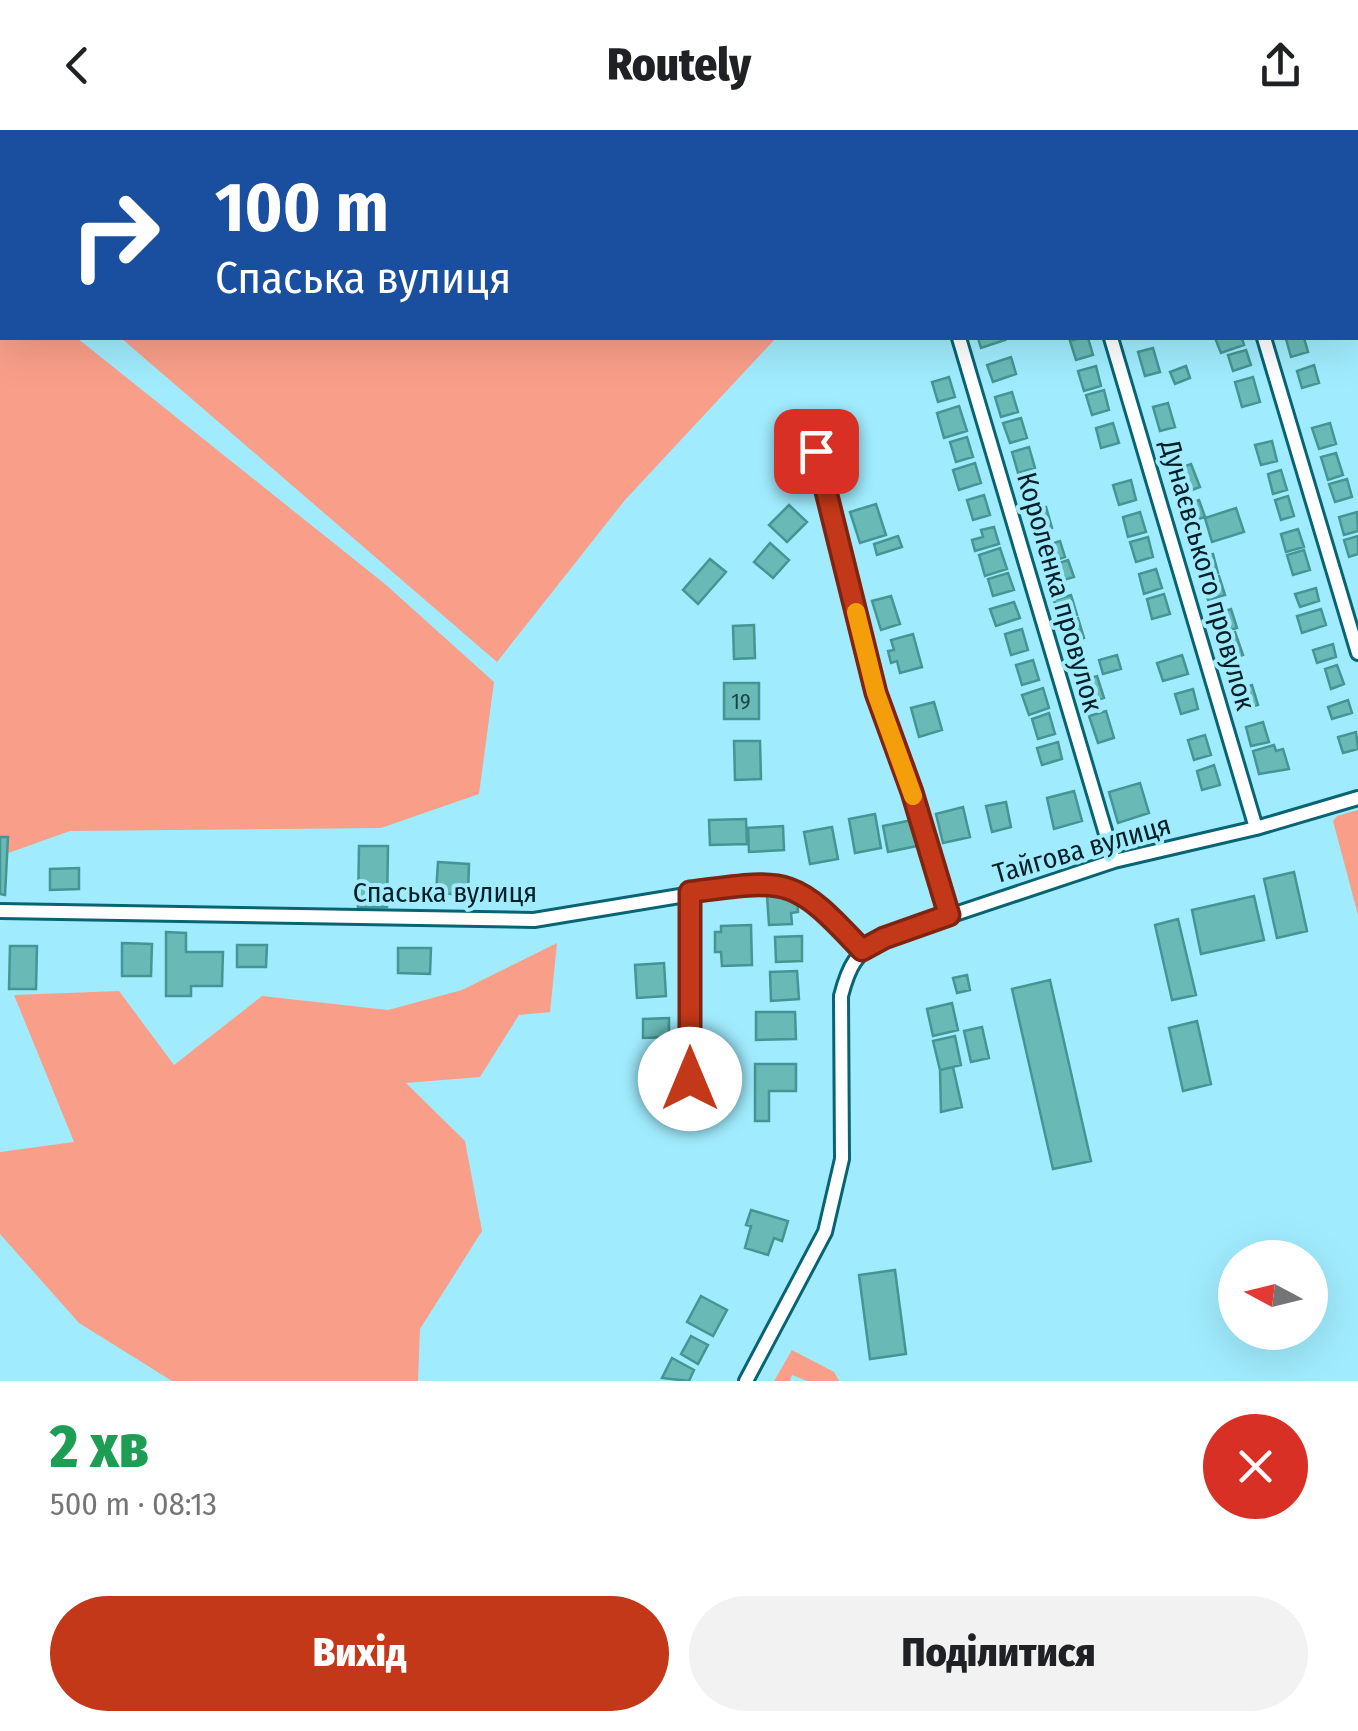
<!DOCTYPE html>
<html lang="uk">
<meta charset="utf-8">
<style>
:root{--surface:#fff;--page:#f2f2f2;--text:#202124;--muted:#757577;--accent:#c23818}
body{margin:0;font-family:"Fira Sans Condensed",sans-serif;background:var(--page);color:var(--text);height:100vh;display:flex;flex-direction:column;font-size:38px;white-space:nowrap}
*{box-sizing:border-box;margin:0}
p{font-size:32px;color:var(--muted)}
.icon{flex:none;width:55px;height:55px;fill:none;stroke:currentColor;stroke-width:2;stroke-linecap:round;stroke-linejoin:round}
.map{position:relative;height:1251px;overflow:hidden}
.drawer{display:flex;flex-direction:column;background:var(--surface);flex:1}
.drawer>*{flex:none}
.banner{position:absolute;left:0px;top:0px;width:1360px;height:210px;box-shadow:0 10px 40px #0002;background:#1a4fa0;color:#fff;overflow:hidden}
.needle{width:65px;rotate:277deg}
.controls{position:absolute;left:1218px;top:1110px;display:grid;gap:20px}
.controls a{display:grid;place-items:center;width:110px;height:110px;border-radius:50%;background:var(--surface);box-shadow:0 10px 40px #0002;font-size:50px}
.pin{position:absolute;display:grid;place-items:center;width:85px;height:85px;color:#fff;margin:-42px;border-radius:20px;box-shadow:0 5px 15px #0006}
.me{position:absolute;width:110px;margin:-55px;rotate:0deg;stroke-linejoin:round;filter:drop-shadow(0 0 8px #0008)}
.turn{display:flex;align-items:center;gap:35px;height:210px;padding:0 50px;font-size:45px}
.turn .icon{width:130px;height:130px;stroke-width:2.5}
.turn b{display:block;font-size:70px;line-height:85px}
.round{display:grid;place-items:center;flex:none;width:105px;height:105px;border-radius:52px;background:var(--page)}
.overview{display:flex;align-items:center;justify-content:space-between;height:170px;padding:0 50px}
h1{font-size:60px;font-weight:800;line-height:75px;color:#1e9e55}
.action{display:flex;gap:20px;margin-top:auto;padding:20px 50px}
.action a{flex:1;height:115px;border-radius:60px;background:var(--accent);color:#fff;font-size:40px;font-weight:800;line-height:115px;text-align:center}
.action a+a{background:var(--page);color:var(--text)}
header{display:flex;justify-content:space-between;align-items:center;height:130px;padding:0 50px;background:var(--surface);font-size:45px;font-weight:800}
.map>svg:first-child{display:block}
.green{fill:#f99f89}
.building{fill:#69b9b7;stroke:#449593;stroke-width:2.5}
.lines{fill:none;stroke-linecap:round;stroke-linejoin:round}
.minor-casing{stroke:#086373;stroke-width:18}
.minor{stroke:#fff;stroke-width:12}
.route-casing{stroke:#7e2410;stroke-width:25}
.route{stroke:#c23818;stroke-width:18}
.slow{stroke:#f59e0b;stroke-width:18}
.labels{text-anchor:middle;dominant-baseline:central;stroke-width:8;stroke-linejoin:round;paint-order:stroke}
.number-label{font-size:22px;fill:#1a464a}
.street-label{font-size:28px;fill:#001f26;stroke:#a0ecfe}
</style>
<header><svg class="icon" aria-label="back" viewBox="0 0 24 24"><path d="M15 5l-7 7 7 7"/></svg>Routely<svg class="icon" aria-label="share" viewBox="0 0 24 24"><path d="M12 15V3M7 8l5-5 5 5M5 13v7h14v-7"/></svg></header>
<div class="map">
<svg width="1358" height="1251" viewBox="0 0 1358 1251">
<rect width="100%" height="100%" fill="#a0ecfe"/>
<path class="green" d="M0 0H481L2 2V105Z
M569 0H991L567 2Z
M0 146 2 208H77L385 454 494 552 479 664 381 698 70 701 0 726Z
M121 208H776L625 370 497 532Z
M1358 680V785L1333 691 1337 686Z
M557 813 550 882 519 885 480 947 406 953 465 1011 482 1101 420 1199 418 1251H172L79 1193 0 1104V1022L74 1012 14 865 119 861 174 935 262 866 388 880 462 860Z
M792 1220 834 1242 839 1251H807L792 1245 790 1251H774Z"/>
<path class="building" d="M978 208H1004L1005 210 981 218Z
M1080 208H1088L1093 225 1076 230 1070 211Z
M1215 208H1242L1244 215 1221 223Z
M1304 208 1308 222 1291 227 1286 209Z
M1153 218 1160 242 1145 246 1138 222Z
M1246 220 1251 235 1233 241 1228 225Z
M1011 227 1016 244 993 252 987 235Z
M1314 235 1319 253 1302 258 1297 241Z
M1096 236 1101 256 1084 261 1078 241Z
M1186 236 1190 248 1175 254 1170 242Z
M949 247 955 267 938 272 932 252Z
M1253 247 1260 272 1242 277 1235 252Z
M1104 260 1109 280 1092 285 1086 265Z
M1012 262 1018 282 1001 287 995 267Z
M1168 273 1175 297 1160 301 1153 277Z
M959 276 967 301 944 308 937 283Z
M1021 288 1027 308 1010 313 1003 293Z
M1113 293 1119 313 1101 318 1096 298Z
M1330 293 1336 314 1319 319 1312 298Z
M967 307 973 327 956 332 950 312Z
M1272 311 1277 331 1261 335 1255 315Z
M1029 317 1035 338 1018 343 1012 322Z
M1336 323 1343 345 1328 350 1321 327Z
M975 333 981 353 959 360 953 340Z
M1191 334 1200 357 1176 366 1168 342Z
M1281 340 1287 360 1273 364 1268 344Z
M1347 349 1352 367 1335 372 1329 354Z
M1131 350 1136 370 1119 375 1113 355Z
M984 365 990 385 973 390 967 370Z
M1288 366 1294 386 1281 390 1275 370Z
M1199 370 1205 387 1183 394 1177 377Z
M876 374 886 405 860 413 850 382Z
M789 375 807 392 787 412 769 395Z
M1046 377 1052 398 1035 403 1029 382Z
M1236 378 1244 402 1212 412 1205 388Z
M1140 382 1146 402 1128 407 1123 387Z
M1357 382 1358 401 1344 405 1339 387Z
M994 397 999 414 975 421 972 410 983 407 981 400Z
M1298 399 1304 417 1286 422 1281 404Z
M898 406 902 417 877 425 874 414Z
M1358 406V424L1349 427 1344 410Z
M1148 407 1153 427 1136 432 1130 412Z
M1060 411 1065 427 1042 435 1037 418Z
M770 413 789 430 773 448 754 432Z
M1000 418 1007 439 985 446 979 425Z
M1304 420 1310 440 1293 445 1287 425Z
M1213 424 1218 443 1201 447 1196 428Z
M710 429 726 442 698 474 683 460Z
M1068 430 1074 447 1050 454 1044 438Z
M1156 439 1162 458 1144 464 1139 444Z
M1008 443 1014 460 993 466 988 449Z
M1219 446 1225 465 1208 470 1203 451Z
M1316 458 1319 471 1300 477 1295 464Z
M1164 464 1170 484 1152 489 1147 469Z
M1071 465 1077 485 1059 490 1054 470Z
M891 466 900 494 881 500 872 471Z
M1014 472 1020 488 996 496 990 479Z
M1231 479 1237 498 1217 504 1211 485Z
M1321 479 1326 495 1302 503 1297 486Z
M1078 488 1084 508 1067 513 1061 493Z
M754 495 755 528 734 529 733 496Z
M1022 499 1028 520 1011 525 1005 504Z
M1235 502 1243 525 1227 530 1220 507Z
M913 504 922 537 900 543 897 531 891 533 888 521 894 520 891 510Z
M1333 514 1336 527 1317 533 1313 520Z
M1117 525 1121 539 1103 544 1099 530Z
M1182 525 1188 544 1163 551 1157 533Z
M1033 530 1039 550 1022 555 1016 535Z
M1337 535 1344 554 1331 559 1325 539Z
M1097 546 1104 568 1085 573 1078 552Z
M724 553H759V589H724Z
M1252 555 1258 575 1241 580 1236 560Z
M1043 558 1049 578 1029 585 1022 565Z
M1193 559 1198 579 1181 584 1175 564Z
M1348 570 1352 583 1332 589 1328 577Z
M934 572 942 600 919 607 911 578Z
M1106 581 1114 608 1098 613 1089 586Z
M1049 583 1055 604 1038 609 1032 589Z
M1263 592 1269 612 1251 616 1246 597Z
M1356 602 1358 619 1343 623 1338 607Z
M1205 605 1211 625 1194 630 1188 610Z
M734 611H760L761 649 735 650Z
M1058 612 1062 629 1042 635 1037 618Z
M1274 615 1276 621 1283 619 1289 639 1259 644 1253 621Z
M1214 635 1220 655 1202 660 1197 641Z
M1140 653 1149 683 1118 693 1109 662Z
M1074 661 1082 691 1054 699 1047 668Z
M1006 672 1011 697 992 702 986 676Z
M963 677 970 707 943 713 936 684Z
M875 684 881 718 855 723 849 689Z
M746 689 747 714 710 715 709 690Z
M917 689 922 715 888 722 883 696Z
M783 696 784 720 749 722 748 698Z
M832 697 838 729 810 734 804 702Z
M0 707H8L5 765 0 764Z
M359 716H388L387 777H358Z
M438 732 469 734 468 765 436 763Z
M79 738V759L50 760V739Z
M1294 742 1307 801 1277 808 1264 749Z
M797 764 798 782 791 783 792 794 769 795 767 766Z
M1254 766 1264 810 1201 824 1192 780Z
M1178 789 1196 865 1172 870 1155 795Z
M751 795 752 835 722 836 721 822H715V802H721V796Z
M166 802 186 803V822H223L222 856H191V866H166Z
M802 806V831L776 832 775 807Z
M122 813 152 814 151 846H122Z
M237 815H267L266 837H237Z
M10 816H37L36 859H9Z
M398 818H431L430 844 398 843Z
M664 833 666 866 637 868 635 835Z
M797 841 799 869 771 871 770 842Z
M967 845 970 860 957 863 953 848Z
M1050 850 1091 1031 1053 1039 1012 859Z
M952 873 958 900 933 906 927 879Z
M756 882H795L796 909 756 910Z
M669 888V907L643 908V889Z
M1197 891 1211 954 1183 961 1169 898Z
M982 897 989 928 971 932 964 901Z
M955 906 961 935 940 940 933 911Z
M670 919 671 943 650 944 648 920Z
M755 934H796V961H769V991H755Z
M953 937 962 977 941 982 940 940Z
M751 1080 788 1091 782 1111 774 1108 768 1125 745 1118 751 1096 746 1095Z
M895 1140 906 1224 870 1229 859 1145Z
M701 1166 727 1180 713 1206 687 1192Z
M691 1206 708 1215 698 1234 681 1224Z
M672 1228 694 1240 689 1251 662 1248Z"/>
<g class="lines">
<g class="minor-casing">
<path id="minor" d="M1203 0 1204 2
M1355 0V2
M959 208 1114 731
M1111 208 1256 698
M1264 208 1358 523
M816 321 876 563 912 662 949 785
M0 781 534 790 765 752C816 764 828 783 862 819
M690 949 691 763
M746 1251 825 1102 842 1029 841 866C849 835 856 823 883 808L1114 731 1256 698 1358 668"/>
</g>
<use href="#minor" class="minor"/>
</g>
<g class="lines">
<g class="route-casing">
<path id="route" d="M690 949V762C789 749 793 746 862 820L884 808 949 785 912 662 876 563 816 321"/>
</g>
<use href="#route" class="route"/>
<path class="slow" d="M856 482 876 563 913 666"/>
</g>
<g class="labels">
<g class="number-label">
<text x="741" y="571">19</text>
</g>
<g class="street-label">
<text transform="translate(1208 445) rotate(74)">Дунаєвського провулок</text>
<text transform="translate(1060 462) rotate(74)">Короленка провулок</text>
<text transform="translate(1082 719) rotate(-16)">Тайгова вулиця</text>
<text x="445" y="762">Спаська вулиця</text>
</g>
</g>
</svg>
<div class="controls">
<a><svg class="needle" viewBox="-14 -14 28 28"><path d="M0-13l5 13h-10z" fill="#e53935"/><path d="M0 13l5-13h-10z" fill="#757577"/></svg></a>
</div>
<div class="pin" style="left:816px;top:321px;background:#d93025"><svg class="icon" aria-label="arrive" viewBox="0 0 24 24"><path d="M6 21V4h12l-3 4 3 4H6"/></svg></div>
<svg class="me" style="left:690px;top:949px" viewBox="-20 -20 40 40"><circle r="19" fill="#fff"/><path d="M0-13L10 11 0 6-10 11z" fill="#c23818"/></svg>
<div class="banner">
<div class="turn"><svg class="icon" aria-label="right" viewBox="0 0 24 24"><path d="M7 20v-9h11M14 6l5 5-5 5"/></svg><div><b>100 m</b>Спаська вулиця</div></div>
</div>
</div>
<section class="drawer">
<div class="overview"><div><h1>2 хв</h1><p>500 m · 08:13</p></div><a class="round" style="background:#d93025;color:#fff"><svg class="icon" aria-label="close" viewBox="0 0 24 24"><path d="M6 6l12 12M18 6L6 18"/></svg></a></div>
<div class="action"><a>Вихід</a><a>Поділитися</a></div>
</section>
